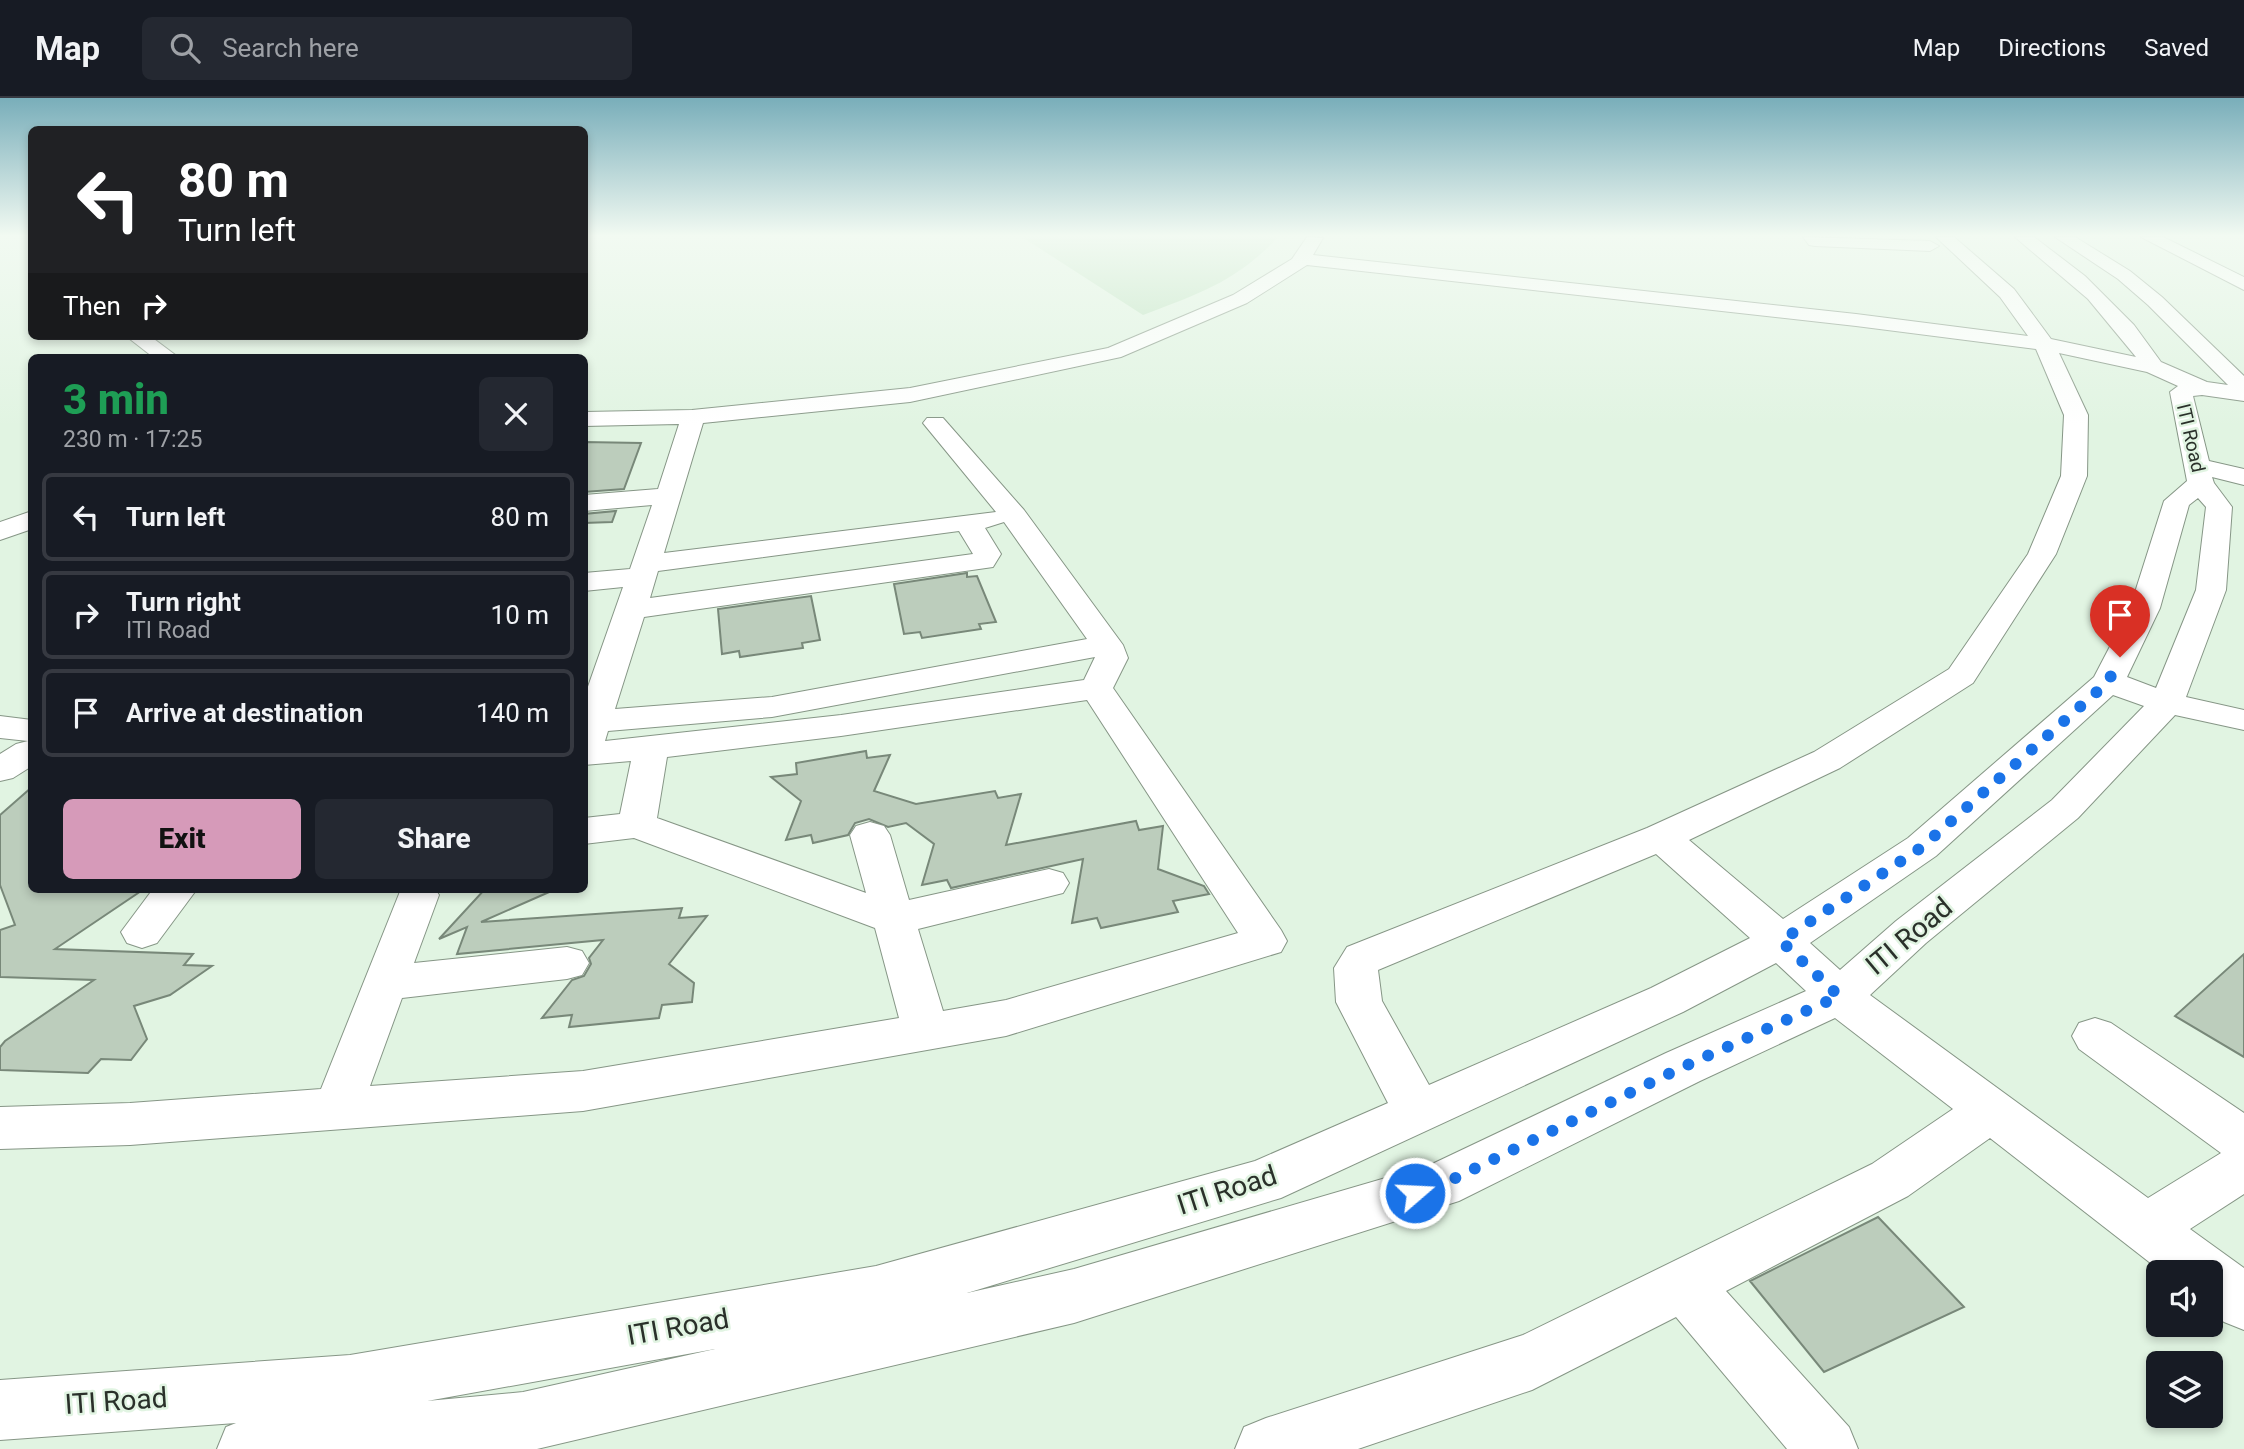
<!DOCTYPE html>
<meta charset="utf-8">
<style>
:root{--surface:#171b24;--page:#242831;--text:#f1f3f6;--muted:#9ea1a6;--line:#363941;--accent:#d69ab9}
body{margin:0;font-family:Roboto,sans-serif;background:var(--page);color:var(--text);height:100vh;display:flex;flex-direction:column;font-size:26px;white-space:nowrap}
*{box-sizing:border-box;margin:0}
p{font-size:23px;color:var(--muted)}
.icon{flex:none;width:38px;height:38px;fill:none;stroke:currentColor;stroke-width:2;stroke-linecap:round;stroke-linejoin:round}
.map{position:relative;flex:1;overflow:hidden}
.details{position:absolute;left:28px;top:256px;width:560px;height:539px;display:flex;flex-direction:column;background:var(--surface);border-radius:10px;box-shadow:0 4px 10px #0003}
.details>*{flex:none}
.hud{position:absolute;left:28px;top:28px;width:560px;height:214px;border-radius:10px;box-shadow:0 4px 10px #0003;background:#202124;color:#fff;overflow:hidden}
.tools{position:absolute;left:2146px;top:1162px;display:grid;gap:14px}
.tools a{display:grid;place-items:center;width:77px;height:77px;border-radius:10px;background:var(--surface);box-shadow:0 4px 10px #0003;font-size:35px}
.pin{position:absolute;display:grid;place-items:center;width:60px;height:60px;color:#fff;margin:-72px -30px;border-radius:50% 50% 50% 0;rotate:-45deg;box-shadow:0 0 7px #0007}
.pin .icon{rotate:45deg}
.me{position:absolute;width:77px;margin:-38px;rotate:71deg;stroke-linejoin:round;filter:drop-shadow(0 0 5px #0008)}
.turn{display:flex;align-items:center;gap:24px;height:147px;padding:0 35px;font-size:32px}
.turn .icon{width:91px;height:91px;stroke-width:2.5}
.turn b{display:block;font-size:49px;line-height:60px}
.then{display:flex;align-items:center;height:66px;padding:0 35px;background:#0003;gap:14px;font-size:26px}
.round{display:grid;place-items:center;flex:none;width:74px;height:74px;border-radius:10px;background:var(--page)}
.summary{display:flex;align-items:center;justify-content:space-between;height:119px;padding:0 35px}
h1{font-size:42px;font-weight:800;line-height:52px;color:#1e9e55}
.action{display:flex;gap:14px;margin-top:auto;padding:14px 35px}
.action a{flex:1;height:80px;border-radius:10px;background:var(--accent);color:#111;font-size:28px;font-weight:800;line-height:80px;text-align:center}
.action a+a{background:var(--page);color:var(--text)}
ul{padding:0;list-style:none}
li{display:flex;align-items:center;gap:21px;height:88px;margin:0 14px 10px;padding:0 21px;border:4px solid var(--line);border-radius:10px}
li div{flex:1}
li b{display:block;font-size:26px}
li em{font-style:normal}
header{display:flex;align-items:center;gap:42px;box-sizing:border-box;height:98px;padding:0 35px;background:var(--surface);border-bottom:2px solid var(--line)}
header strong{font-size:33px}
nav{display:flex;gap:38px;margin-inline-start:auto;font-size:24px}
.search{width:490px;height:63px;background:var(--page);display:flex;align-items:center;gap:18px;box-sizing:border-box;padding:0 24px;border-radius:10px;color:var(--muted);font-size:26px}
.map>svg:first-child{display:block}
.green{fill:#bfe3c1}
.building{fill:#bccdbc;stroke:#788879;stroke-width:2}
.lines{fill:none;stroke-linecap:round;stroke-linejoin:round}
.minor-casing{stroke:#869686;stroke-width:2}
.minor{fill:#fff;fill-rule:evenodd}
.route{stroke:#1a73e8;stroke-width:12;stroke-dasharray:0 21.6}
.labels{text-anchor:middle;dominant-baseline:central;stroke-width:5;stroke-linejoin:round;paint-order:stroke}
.far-street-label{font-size:19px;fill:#2a302a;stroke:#e1f4e2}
.near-street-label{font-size:28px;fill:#2a302a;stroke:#e1f4e2}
</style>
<header>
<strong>Map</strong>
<div class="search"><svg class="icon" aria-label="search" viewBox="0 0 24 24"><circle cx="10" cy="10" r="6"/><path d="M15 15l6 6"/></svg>Search here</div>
<nav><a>Map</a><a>Directions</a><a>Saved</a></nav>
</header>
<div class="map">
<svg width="2244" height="1351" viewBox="0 0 2244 1351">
<rect width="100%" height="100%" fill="#e1f4e2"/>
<path class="green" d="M1022 139H1278C1236 184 1198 196 1143 217Z"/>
<path class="building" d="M584 344 641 345 624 391 584 394Z
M616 413 612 424 584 425V416Z
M967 475V479L977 478 996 524 979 526 981 531 922 540 920 534 904 536 894 486Z
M811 498 820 542 802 545 803 550 740 559 739 553 722 556 718 511Z
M866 653 867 660 890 657 874 693 916 706 995 693 998 700 1021 696 1006 747 1136 723 1139 732 1163 728 1158 771 1204 788 1209 796 1173 803 1178 814 1101 830 1097 820 1072 825 1083 761 951 790 947 782 922 787 934 746 906 725 888 729 869 721 855 725 848 737 813 745 811 737 786 742 801 703 771 679 797 676 796 665Z
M32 689V791H144L55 851 193 856 184 867 212 868 170 897 134 908 147 941 131 962 101 961 88 975 0 972V949L5 943 94 882 0 879V832L15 827 0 787V717Z
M485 791H556L481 824 682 810 679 820 707 818 669 866 694 885 692 904 662 907 659 920 569 929 572 917 542 920 572 882 584 878 591 866 589 860 603 842 457 856 467 829 439 841Z
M2244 856V959L2175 918Z
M1878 1119 1964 1209 1824 1274 1750 1183Z"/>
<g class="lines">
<g class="minor-casing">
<path id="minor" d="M1307 139 1323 140 1313 157 1856 216 2028 238 2000 199 1936 139H1954L2014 191 2051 241 2136 259 2088 201 2015 139H2034L2085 178 2134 227 2161 264 2207 284 2228 287 2148 207 2118 181 2055 139H2075L2130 173 2162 199 2244 278V303L2202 297 2193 298 2209 363 2244 371V387L2212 379 2214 385 2232 409 2226 492 2186 599 2244 612V632L2175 617 2078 720 1926 845 1870 897 2148 1100 2221 1055 2079 951 2072 938 2079 925 2095 920 2111 925 2244 1015V1096L2190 1131 2244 1170V1232L2224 1224 2210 1213V1174H2162L1990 1040 1908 1098 1726 1193 1849 1329 1858 1351H1787L1676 1219 1532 1292 1358 1351H1235L1244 1329 1266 1320 1523 1237 1872 1066 1953 1011 1835 920 1700 983 1459 1103 1074 1225 537 1351H217L226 1329 236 1325 0 1342V1282L350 1257 876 1168 1255 1063 1388 1005 1336 904 1334 870 1347 849 1647 730 1814 654 1949 571 2028 456 2061 378 2064 317 2036 251 1856 228 1307 167 1247 205 1121 259 910 304 703 325 664 455 996 414 923 325 927 320H943L1024 412 1123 547 1128 560 1113 590 1281 832 1287 843 1281 854 1006 938 583 1013 130 1047 0 1051V1009L130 1005 321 991 401 791H435L439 797 414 865 567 849 582 853 589 865 582 877 567 881 402 900 370 988 583 973 899 920 875 830 634 740 584 746V720L620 716 631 663 584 667V600L623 489 584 493V475L630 471 652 407 584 413V397L658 391 679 326 584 328V314L692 312 910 290 1108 250 1233 197 1292 161ZM2059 255 2147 274 2178 288 2170 294 2187 383 2164 403 2130 510 2094 579 1908 740 1783 821 1689 742 1840 670 1973 585 2056 456 2087 378 2088 317ZM2198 400 2206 409 2196 492 2156 590 2127 579 2160 510 2189 407ZM1004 424 1087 541 772 599 615 611 644 519 993 469 1001 456 985 430ZM959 433 973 456 650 500 658 473ZM1095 559 1084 582 841 617 605 643 608 633 772 619ZM2113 597 2144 608 2052 702 1896 823 1840 872 1810 845 1936 758ZM1087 602 1238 835 1006 902 943 913 918 831 1063 795 1069 785 1063 775 1049 771 909 802 890 737 884 728 870 724 856 728 850 737 866 795 657 720 667 659 841 638ZM1656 756 1750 840 1651 890 1429 987 1382 903 1378 872ZM1776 865 1806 893 1666 955 1430 1067 1074 1171 967 1195 1281 1100 1683 914ZM715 1251 523 1294 427 1303Z
M1803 139 1930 143 1939 148 1930 153 1815 148 1809 147Z
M2141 139H2163L2244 179V192Z
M126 238H150L178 259H153Z
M32 413V431L0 442V424Z
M0 618 32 622V668L13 680 0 683V656L16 646 28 643 0 640Z
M153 791H197L157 845 142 850 127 845 121 834Z"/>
</g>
<use href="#minor" class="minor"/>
</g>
<linearGradient id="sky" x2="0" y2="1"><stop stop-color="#79aeba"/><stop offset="0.42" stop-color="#f2faf2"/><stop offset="1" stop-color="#f2faf2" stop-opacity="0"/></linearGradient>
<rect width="2244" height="328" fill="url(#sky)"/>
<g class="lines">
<path class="route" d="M1415 1095 1441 1087 1683 969 1839 898 1781 843 1922 749 2108 584 2120 559"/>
</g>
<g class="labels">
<g class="far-street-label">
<text transform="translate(2191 340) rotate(77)">ITI Road</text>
</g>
<g class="near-street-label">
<text transform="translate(1909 838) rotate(-40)">ITI Road</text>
<text transform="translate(1227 1092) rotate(-18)">ITI Road</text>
<text transform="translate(678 1229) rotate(-10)">ITI Road</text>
<text transform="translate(116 1303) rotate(-4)">ITI Road</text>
</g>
</g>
</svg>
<div class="tools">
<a><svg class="icon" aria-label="sound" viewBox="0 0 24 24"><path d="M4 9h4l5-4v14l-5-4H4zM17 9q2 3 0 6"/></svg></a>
<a><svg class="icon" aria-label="layers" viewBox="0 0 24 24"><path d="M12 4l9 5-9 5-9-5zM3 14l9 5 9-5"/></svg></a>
</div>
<div class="pin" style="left:2120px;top:559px;background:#d93025"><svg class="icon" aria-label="arrive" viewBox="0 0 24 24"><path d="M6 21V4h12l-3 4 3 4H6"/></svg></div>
<svg class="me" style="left:1415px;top:1095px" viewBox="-20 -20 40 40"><circle r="17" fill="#1a73e8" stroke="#fff" stroke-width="3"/><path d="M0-11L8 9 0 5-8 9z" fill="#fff"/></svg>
<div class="hud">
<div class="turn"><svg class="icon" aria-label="left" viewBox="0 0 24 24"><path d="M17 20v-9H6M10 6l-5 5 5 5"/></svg><div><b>80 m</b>Turn left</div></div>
<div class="then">Then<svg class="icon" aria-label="right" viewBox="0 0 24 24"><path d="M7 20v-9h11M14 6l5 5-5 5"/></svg></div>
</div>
<section class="details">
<div class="summary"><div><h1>3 min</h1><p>230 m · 17:25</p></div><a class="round"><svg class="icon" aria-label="close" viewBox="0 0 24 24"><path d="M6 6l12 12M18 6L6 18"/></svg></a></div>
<ul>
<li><svg class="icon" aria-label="left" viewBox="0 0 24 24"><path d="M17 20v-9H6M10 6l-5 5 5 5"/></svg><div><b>Turn left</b></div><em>80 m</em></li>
<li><svg class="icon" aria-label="right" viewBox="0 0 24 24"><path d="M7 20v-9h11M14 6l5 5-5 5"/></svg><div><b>Turn right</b><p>ITI Road</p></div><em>10 m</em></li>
<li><svg class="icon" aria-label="arrive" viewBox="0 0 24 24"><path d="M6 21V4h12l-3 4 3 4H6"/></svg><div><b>Arrive at destination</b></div><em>140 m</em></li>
</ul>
<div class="action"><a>Exit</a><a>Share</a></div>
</section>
</div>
